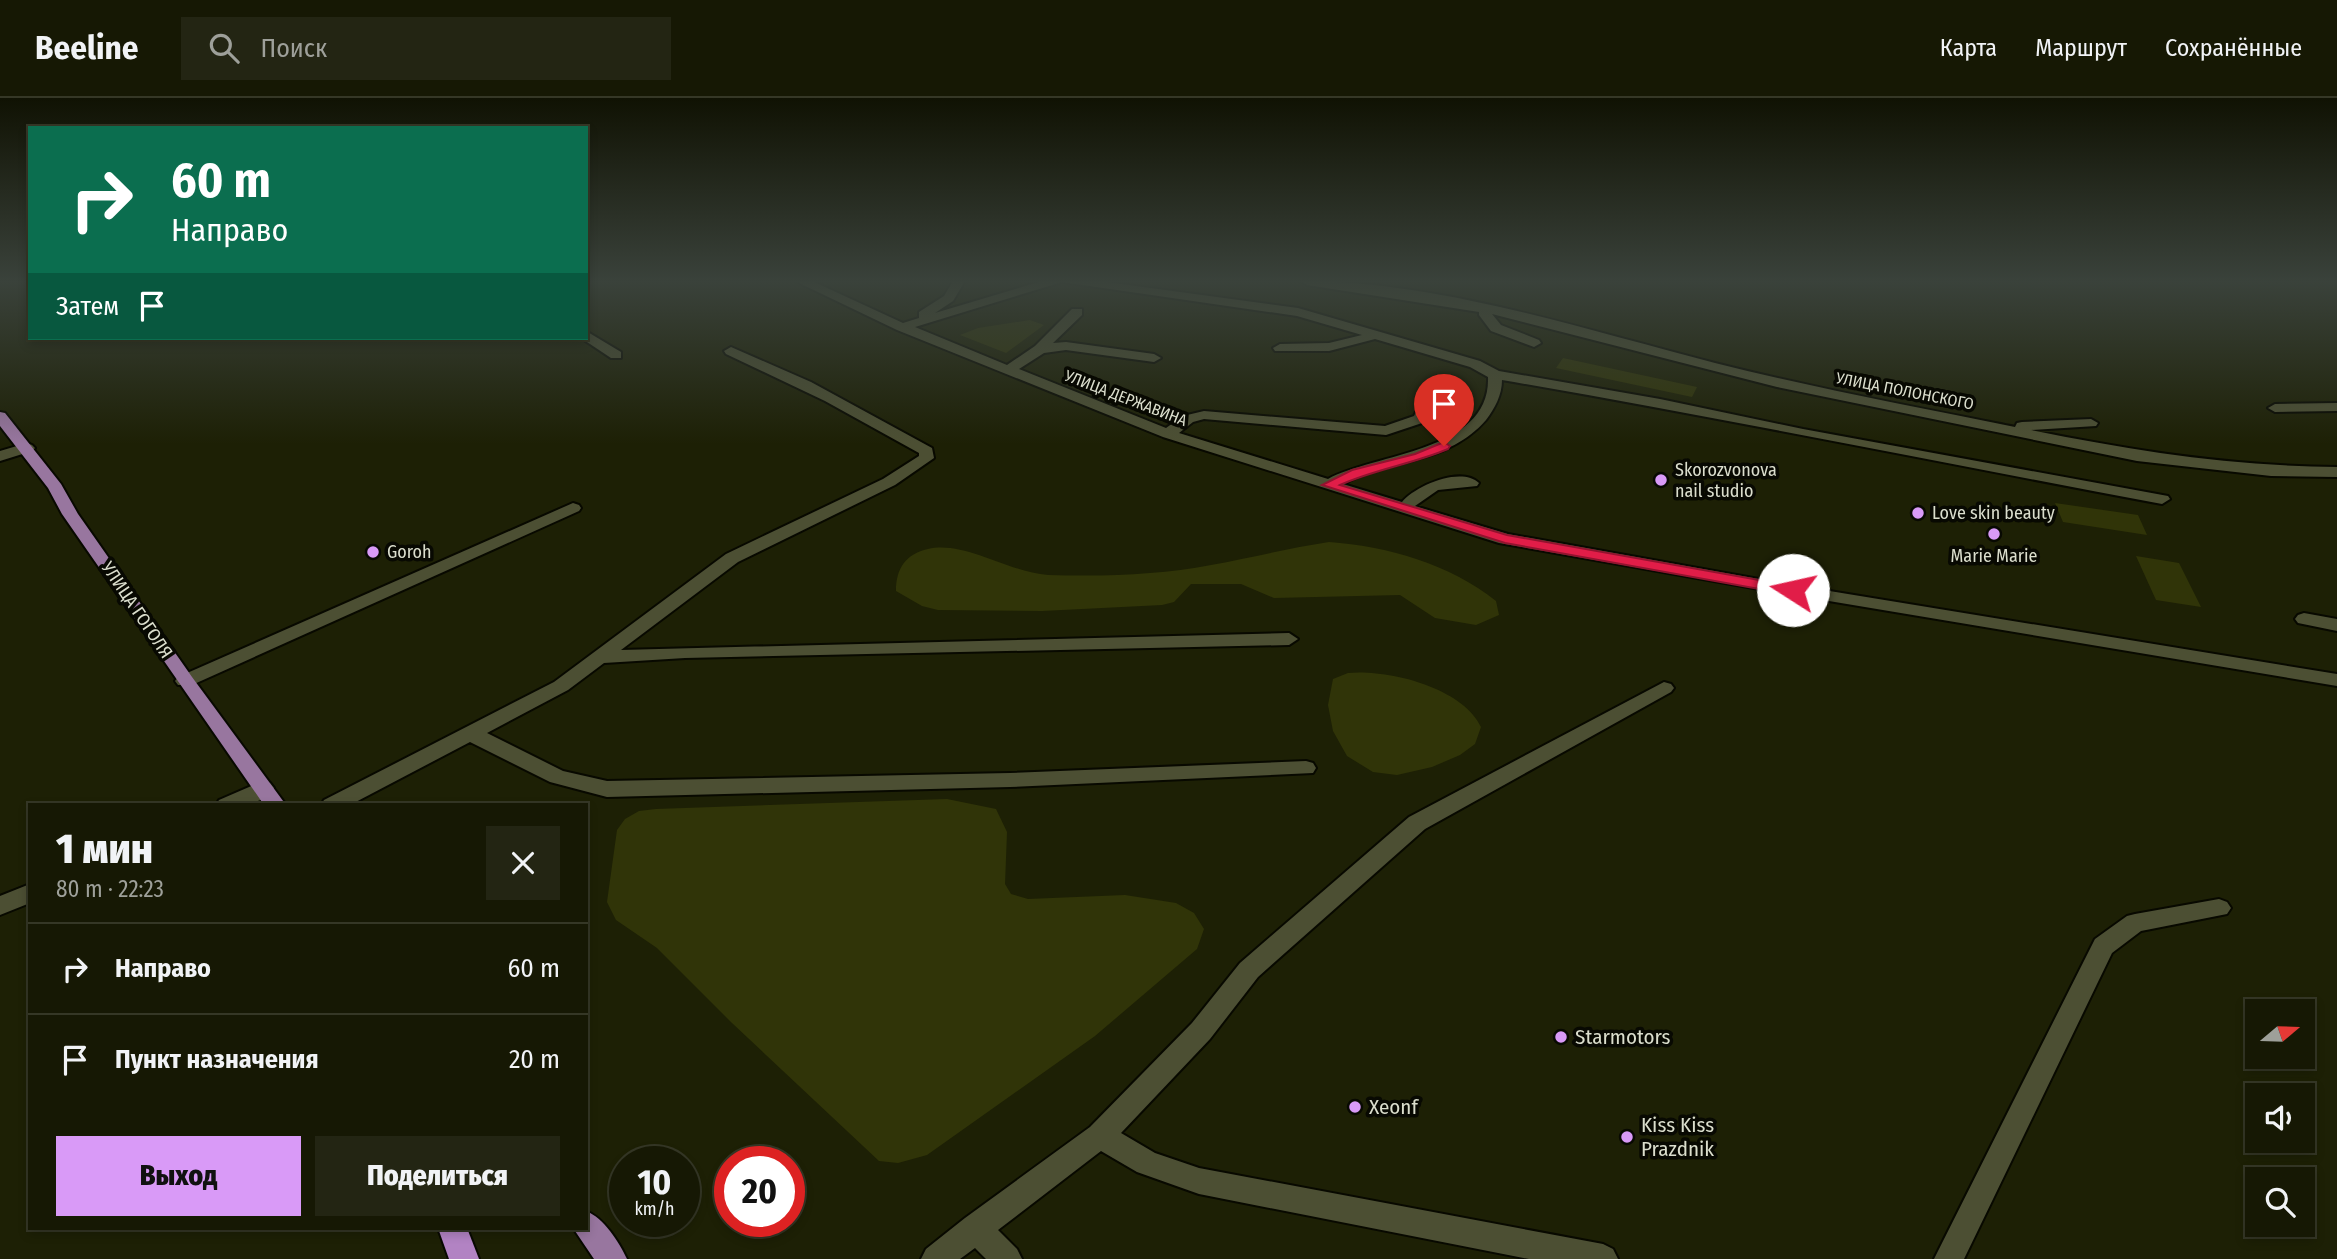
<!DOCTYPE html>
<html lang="ru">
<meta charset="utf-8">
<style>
:root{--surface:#161804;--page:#232513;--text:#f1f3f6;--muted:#9ea09a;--line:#353726;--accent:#d99af7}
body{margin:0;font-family:"Fira Sans Condensed",sans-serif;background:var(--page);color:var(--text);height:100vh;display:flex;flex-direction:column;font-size:26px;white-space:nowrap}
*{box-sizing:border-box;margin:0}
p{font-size:23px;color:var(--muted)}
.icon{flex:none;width:38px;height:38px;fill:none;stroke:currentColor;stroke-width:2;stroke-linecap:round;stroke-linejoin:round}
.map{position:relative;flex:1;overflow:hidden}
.panel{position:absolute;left:28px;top:705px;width:560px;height:427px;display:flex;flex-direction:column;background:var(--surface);border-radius:0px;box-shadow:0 4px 10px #0003,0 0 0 2px var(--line)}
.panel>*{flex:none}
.hud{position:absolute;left:28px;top:28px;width:560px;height:214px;border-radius:0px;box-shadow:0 4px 10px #0003,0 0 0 2px var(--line);background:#0b6e4f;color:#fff;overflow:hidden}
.needle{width:46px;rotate:71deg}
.fabs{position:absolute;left:2245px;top:901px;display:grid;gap:14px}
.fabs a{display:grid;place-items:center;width:70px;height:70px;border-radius:0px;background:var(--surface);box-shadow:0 4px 10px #0003,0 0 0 2px var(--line);font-size:35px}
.speed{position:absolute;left:609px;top:1048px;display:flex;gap:14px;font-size:35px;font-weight:700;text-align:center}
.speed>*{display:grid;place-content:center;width:91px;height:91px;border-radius:50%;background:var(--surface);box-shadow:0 4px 10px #0003,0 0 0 2px var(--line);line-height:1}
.speed small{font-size:18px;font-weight:400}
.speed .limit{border:10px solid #d22;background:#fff;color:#111}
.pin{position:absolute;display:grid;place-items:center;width:60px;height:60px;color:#fff;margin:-72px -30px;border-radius:50% 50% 50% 0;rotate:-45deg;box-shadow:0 0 7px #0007}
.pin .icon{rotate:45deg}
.me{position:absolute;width:77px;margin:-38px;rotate:280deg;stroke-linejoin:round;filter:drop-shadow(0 0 5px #0008)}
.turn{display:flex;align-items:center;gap:24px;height:147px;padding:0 28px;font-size:32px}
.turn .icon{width:91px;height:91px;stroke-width:2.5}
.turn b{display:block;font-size:49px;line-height:60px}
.then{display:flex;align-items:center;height:66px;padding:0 28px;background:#0003;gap:14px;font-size:26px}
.round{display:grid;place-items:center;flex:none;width:74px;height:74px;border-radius:0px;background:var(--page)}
.head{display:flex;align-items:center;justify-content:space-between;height:119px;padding:0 28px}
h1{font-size:42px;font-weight:800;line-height:52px}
.button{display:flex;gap:14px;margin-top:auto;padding:14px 28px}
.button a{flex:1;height:80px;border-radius:0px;background:var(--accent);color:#111;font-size:28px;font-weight:800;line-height:80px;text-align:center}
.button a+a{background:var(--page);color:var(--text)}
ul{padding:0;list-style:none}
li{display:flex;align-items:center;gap:21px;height:91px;padding:0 28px;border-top:2px solid var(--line)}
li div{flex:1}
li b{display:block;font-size:26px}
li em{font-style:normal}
header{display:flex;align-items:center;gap:42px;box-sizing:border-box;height:98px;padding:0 35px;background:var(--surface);border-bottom:2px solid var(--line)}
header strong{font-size:33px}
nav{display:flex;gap:38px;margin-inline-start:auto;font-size:24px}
.search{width:490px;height:63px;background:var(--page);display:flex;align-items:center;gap:18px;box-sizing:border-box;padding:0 24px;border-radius:0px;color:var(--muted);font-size:26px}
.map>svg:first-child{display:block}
.green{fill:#303408}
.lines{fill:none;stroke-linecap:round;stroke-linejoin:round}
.service-casing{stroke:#080900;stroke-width:4}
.primary-casing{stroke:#080900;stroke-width:4}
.trunk-casing{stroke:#080900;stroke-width:4}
.service{fill:#4c4f33;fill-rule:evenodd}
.primary{fill:#98769f;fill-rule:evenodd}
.trunk{fill:#b283c3;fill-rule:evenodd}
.route{fill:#e11d48;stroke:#92132f;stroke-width:2}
.poi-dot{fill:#d99af7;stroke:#080902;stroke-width:2.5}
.labels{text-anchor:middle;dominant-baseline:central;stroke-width:7;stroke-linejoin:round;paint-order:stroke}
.far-street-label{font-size:16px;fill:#dbdecd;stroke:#080902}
.poi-label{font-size:18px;fill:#dbdecd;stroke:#080902;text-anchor:start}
.street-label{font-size:18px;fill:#dbdecd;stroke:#080902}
.near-poi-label{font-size:21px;fill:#dbdecd;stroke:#080902;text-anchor:start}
</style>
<header>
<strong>Beeline</strong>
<div class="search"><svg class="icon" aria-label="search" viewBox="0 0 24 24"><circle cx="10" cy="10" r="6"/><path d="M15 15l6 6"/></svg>Поиск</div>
<nav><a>Карта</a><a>Маршрут</a><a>Сохранённые</a></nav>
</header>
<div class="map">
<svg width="2337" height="1161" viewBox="0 0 2337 1161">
<rect width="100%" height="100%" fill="#1d2005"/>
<path class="green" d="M1030 222 1044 227 1006 255 960 237 978 230Z
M1563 260 1697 289 1692 299 1556 270Z
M2055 405 2138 417 2147 437 2063 424Z
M1329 444C1387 448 1450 466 1496 503L1499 517 1476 527 1435 520 1400 497 1274 500 1241 486H1191L1174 504 1162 507 1042 513 938 512 922 508 896 493C896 470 906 456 928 451 964 442 1010 475 1048 477 1081 478 1116 478 1150 475 1210 471 1270 453 1329 444Z
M2136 458 2179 465 2201 509 2156 502Z
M1348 575C1389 571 1463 590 1481 629L1475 646 1460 657 1432 669 1397 677 1373 674 1347 658 1333 633 1328 607 1333 581Z
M947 701 996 711 1007 734 1005 786 1011 796 1028 801 1125 797 1176 805 1194 815 1204 831 1197 851 1095 938 927 1057 898 1065 879 1063 732 925 657 850 616 822 607 804 617 732 625 721 639 713 656 711Z"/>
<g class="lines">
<g class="service-casing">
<path id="service" d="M795 183H812L903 225 919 220V214L944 198 953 183H965L953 203 935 215 1042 183H1099L1298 210 1480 263 1499 273 1660 301 1803 331 2168 398 2170 401 2162 406C1942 365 1723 320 1502 282 1502 297 1495 310 1486 322 1448 366 1391 360 1343 386L1402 404C1415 388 1461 368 1479 385L1477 388 1438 392 1415 408 1508 436 1793 487 2337 576V588L1793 497 1499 445 1163 339 897 232ZM1062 184 1297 218 1362 237 1329 245 1280 246 1273 250 1275 253H1329L1375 241 1470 269 1488 279C1491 354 1376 355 1328 381L1179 335 1193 324 1204 321 1386 337 1425 324 1438 297 1436 294H1426L1414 318 1385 328 1204 313 1183 318 1166 330 1019 271 1044 255 1066 252 1154 264 1161 260 1154 256 1066 244 1053 245 1082 217V211H1072L1035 248 1007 267 915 229Z
M1301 183C1439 183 1582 231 1715 265 1814 290 1915 309 2015 329L2017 325 2022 324 2091 321 2098 325 2096 328 2031 332C2135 353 2231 368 2337 369V379L2271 378 2137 363 1777 289 1492 216 1501 227 1539 242 1541 245 1534 249 1491 233 1479 217V214L1307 187Z
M586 233 621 254V260H611L581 240H586Z
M731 249 811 284 932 350 934 360 895 387 738 464 621 552 1289 535 1298 541 1289 547 685 560 604 565 568 592 487 635 563 673 607 683 1010 675 1306 663 1313 665 1316 670 1313 675 1010 689 607 699 550 684 470 644 350 707H321L324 702 554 584 726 456 883 381 919 358V355L825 303 726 256 724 253Z
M2337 305V313L2275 314 2268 310 2275 306Z
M27 345 32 347 35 350 32 353 0 363V353Z
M573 405 579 407 581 410 579 413 192 587H178L175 583 178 579Z
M2304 515 2337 521V533L2298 525 2295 521 2298 517Z
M1664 584 1671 586 1674 590 1671 594 1425 731 1258 879 1210 941 1121 1035 1155 1055 1199 1070 1603 1146 1613 1151 1618 1161H1529L1199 1096 1137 1074 1101 1053 998 1132 1017 1151 1022 1161H986L975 1150 960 1161H921L926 1151 965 1120 1090 1029 1192 925 1240 865 1409 719Z
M263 683 270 685 274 690C263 709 235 707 216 707L219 702Z
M30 786V805L0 817V798Z
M2219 801 2227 804 2231 810 2227 816 2141 833 2112 855 1964 1161H1934L2095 841 2127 818 2135 816Z"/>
</g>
<g class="primary-casing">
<path id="primary" d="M0 314 5 315 61 386 78 416 192 579 286 707H264L62 416 48 390 0 328Z
M586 1113C604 1120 619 1144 627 1161H594L573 1130H586Z"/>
</g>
<g class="trunk-casing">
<path id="trunk" d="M438 1130H467L479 1161H449Z"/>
</g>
<use href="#service" class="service"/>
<use href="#primary" class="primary"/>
<use href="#trunk" class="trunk"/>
</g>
<linearGradient id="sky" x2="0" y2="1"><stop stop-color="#101203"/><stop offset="0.53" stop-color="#3a423b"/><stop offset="1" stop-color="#3a423b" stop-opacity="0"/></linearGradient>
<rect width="2337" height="346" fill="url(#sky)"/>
<path class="route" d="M1444 344 1450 348 1448 351C1413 366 1375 371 1340 387L1507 437 1793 488 1800 492 1793 497 1505 445 1322 387 1352 372 1415 356Z"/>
<g class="poi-dot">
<circle cx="1661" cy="382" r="7"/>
<circle cx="1918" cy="415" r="7"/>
<circle cx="1994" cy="436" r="7"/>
<circle cx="373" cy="454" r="7"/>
<circle cx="1561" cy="939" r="7"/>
<circle cx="1355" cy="1009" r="7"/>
<circle cx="1627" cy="1039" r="7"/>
</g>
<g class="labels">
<g class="far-street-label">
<text transform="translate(1905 293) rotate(11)">УЛИЦА ПОЛОНСКОГО</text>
<text transform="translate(1126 300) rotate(21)">УЛИЦА ДЕРЖАВИНА</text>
</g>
<g class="poi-label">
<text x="1675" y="372">Skorozvonova<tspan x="1675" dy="21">nail studio</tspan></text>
<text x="1932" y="415">Love skin beauty</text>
<text x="387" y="454">Goroh</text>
<text x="1994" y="458" text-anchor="middle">Marie Marie</text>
</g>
<g class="street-label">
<text transform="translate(137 512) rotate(56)">УЛИЦА ГОГОЛЯ</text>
</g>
<g class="near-poi-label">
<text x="1575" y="939">Starmotors</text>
<text x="1369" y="1009">Xeonf</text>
<text x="1641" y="1027">Kiss Kiss<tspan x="1641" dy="24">Prazdnik</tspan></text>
</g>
</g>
</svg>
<div class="fabs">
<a><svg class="needle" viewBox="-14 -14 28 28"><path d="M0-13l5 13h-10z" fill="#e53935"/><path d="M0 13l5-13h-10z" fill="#9ea09a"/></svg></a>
<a><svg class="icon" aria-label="sound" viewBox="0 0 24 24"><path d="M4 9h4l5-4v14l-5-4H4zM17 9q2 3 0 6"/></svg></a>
<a><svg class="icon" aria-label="search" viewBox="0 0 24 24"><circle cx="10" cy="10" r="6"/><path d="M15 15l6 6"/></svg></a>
</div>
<div class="speed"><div>10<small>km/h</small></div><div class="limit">20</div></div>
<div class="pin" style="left:1444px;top:348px;background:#d93025"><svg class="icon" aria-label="arrive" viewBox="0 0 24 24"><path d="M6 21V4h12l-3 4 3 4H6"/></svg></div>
<svg class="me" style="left:1793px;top:492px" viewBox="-20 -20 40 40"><circle r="19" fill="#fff"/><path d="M0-13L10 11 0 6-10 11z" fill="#e11d48"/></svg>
<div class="hud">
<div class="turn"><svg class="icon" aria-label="right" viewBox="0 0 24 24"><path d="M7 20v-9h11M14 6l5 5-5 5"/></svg><div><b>60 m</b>Направо</div></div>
<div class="then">Затем<svg class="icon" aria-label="arrive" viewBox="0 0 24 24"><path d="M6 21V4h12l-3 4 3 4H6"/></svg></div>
</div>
<section class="panel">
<div class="head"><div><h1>1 мин</h1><p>80 m · 22:23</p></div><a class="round"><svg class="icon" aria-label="close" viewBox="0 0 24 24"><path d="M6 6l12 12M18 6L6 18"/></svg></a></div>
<ul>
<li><svg class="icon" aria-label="right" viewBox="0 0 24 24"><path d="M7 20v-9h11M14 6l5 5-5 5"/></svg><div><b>Направо</b></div><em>60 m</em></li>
<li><svg class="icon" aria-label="arrive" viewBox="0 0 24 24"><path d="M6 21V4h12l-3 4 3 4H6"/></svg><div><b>Пункт назначения</b></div><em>20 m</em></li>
</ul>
<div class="button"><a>Выход</a><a>Поделиться</a></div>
</section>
</div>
